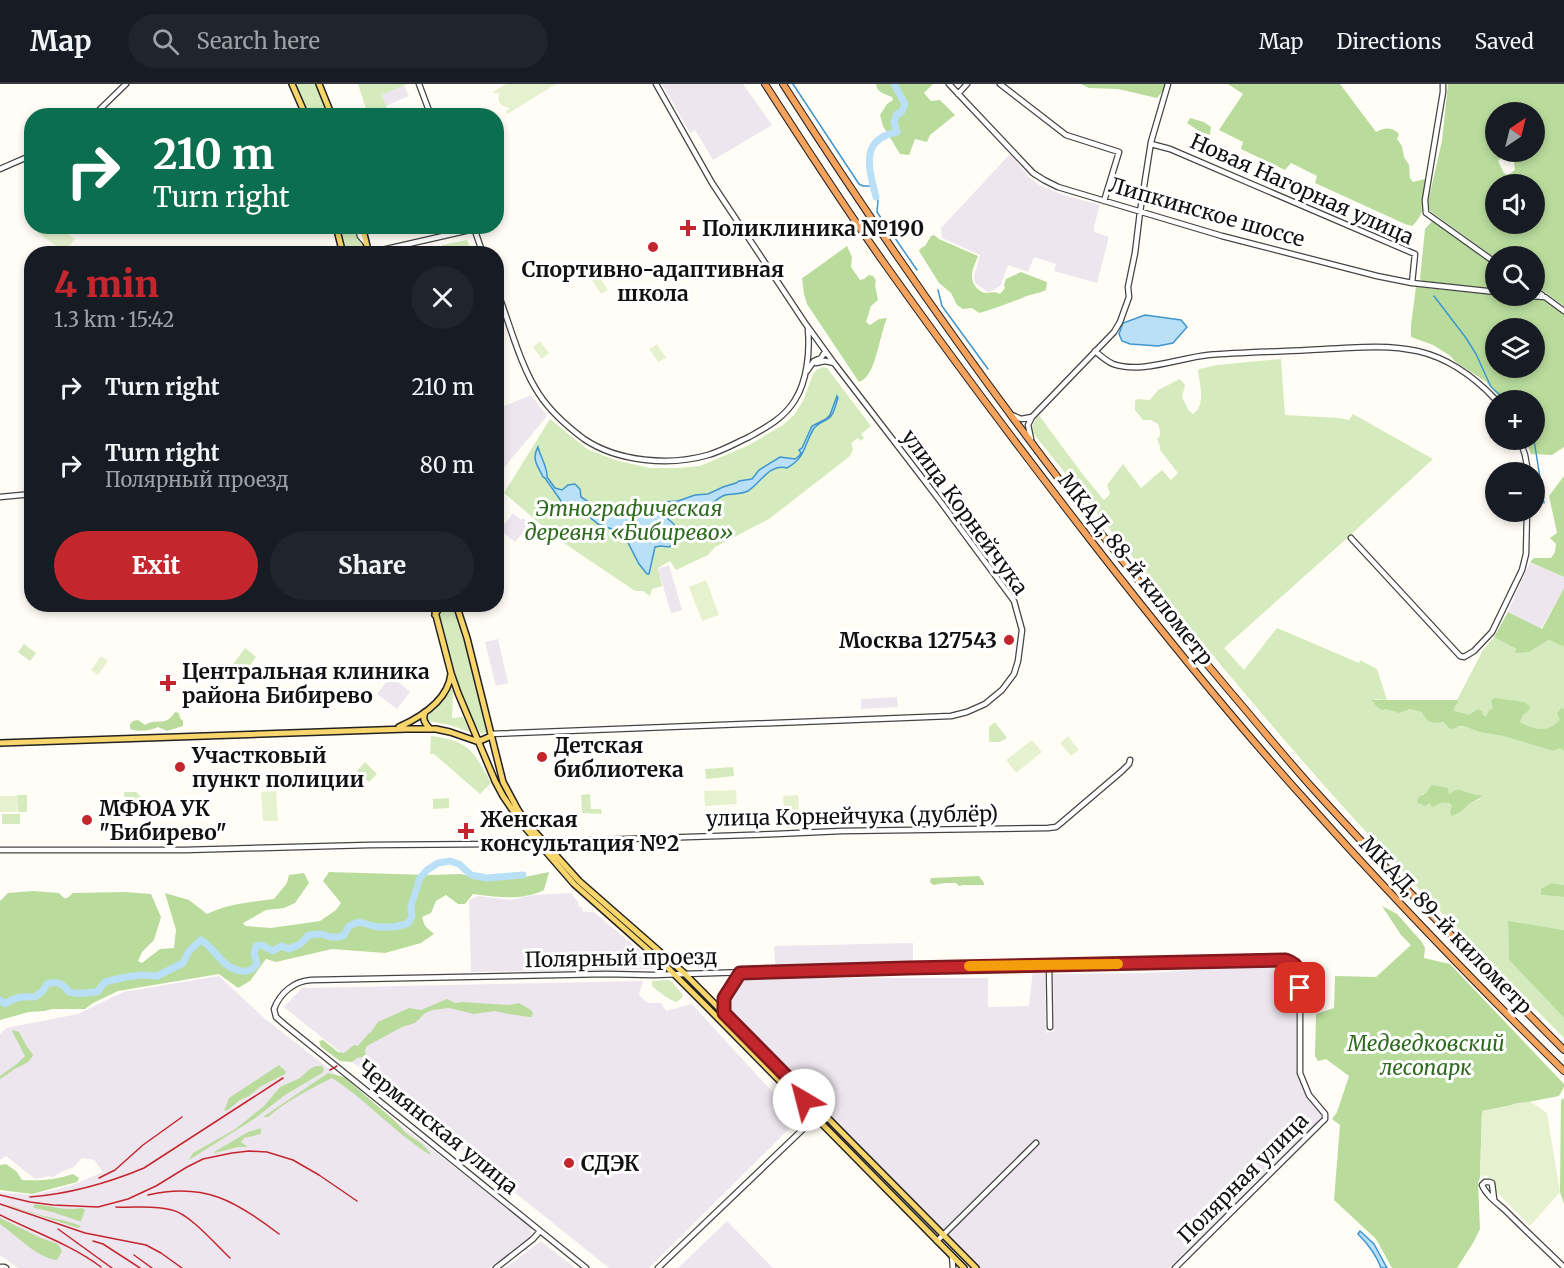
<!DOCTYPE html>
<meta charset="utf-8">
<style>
:root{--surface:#171b24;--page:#20242c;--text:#f1f3f6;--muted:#9ea1a6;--line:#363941;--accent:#c4262e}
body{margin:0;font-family:Merriweather,serif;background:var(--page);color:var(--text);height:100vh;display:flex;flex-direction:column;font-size:22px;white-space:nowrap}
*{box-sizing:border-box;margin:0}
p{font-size:20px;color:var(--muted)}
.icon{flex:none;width:33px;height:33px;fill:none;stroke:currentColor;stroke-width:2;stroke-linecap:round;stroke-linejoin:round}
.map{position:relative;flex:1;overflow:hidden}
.panel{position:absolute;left:24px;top:162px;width:480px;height:366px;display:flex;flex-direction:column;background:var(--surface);border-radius:24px;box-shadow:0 3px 9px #0003}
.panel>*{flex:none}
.hud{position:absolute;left:24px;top:24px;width:480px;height:126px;border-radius:24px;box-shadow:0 3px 9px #0003;background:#0b6e4f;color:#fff;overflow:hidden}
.needle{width:39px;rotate:35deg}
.controls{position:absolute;left:1485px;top:18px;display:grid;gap:12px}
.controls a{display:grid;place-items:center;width:60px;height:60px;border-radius:50%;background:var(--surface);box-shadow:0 3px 9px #0003;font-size:30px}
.pin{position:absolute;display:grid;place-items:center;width:51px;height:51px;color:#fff;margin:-26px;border-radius:12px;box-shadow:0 3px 9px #0006}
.me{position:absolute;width:66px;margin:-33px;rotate:323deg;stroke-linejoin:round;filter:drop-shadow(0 0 4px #0008)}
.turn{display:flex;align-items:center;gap:21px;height:126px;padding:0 30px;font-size:27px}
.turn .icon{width:78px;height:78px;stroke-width:2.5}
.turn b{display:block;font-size:42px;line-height:51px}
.round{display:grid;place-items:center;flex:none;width:63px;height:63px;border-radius:32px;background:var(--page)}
.headline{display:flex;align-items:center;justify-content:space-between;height:102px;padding:0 30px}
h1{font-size:36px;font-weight:800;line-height:45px;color:var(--accent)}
.action{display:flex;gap:12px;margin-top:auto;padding:12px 30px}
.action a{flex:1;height:69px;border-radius:36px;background:var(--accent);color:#fff;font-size:24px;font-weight:800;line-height:69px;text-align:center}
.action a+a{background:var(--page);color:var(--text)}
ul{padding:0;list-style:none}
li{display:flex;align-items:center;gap:18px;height:78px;padding:0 30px}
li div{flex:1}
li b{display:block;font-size:22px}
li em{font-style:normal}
header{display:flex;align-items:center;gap:36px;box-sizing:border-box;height:84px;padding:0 30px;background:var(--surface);border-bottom:2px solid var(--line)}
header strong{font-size:28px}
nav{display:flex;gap:33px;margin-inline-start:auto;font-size:21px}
.search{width:420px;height:54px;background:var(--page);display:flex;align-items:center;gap:15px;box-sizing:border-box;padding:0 21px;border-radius:33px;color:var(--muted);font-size:22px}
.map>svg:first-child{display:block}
.industrial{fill:#eee6ef}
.green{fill:#d5ebbd;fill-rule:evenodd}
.forest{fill:#b9dc9c;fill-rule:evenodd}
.pitch{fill:#e6f2cf}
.water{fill:#b9e0f7;stroke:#3f96cf;stroke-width:1.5}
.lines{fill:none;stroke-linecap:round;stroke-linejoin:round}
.stream{stroke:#3f96cf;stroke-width:1.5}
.river{stroke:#b9e0f7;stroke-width:7}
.minor-casing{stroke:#444;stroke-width:7}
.major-casing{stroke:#222;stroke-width:8}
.highway-casing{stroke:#222;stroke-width:8}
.minor{stroke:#fff;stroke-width:4.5}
.major{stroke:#f9d66b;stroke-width:5}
.highway{stroke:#f5a25d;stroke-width:6}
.rail{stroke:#c4262e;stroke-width:1.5}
.route-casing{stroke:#7f191e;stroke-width:15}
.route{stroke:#c4262e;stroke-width:10}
.slow{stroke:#f59e0b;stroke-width:10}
.poi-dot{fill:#c4262e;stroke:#fff;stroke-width:2}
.labels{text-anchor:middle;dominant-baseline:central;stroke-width:6;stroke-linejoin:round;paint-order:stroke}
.street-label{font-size:21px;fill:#111;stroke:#fff}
.poi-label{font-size:21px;font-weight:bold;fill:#111;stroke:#fff;text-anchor:start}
.park-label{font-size:21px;font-style:italic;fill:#2f6b1f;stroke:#fff}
</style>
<header>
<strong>Map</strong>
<div class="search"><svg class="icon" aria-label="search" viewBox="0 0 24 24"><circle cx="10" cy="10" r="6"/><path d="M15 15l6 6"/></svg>Search here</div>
<nav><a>Map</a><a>Directions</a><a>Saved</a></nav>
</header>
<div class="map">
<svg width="1564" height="1184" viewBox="0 0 1564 1184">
<rect width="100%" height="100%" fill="#fffdf5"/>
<path class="industrial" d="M662 0H743L772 41 713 76 695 46 690 49Z
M404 1 409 12 386 22 381 11Z
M1010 70 1029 93 1039 101 1063 111 1100 121 1094 143V148L1109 153 1097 199 1054 187 1056 180 1034 173 1028 188 1008 181 1001 201 994 206 988 208 976 200 974 196V192L980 171 942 154 941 144Z
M531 311 547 332 497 392V325Z
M513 429 521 436 523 434 530 440 515 458 500 446Z
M1530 478 1564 493V504L1541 545 1508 528Z
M669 481 682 526 671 529 658 485Z
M498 555 508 599 496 602 485 558Z
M391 592 410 608 397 625 377 610Z
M897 613 898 623 861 625V615Z
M571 809 578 818 579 823H582L583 828H594L651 876 654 885 471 888 469 817 471 815 479 812 511 816 533 811Z
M913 859V878L775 881 774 862Z
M1287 881 1296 890V979L1297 989 1307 1013 1323 1031V1034L1169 1184H981L729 929 725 920 727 914 734 901 739 896 743 894H988V923L1029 922 1033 885H1045L1046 949 1054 947 1053 890 1146 889Z
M219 892 263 933 526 1139 531 1144V1151L528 1156 489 1184H18L0 1171V1108L32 1111 70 1102 103 1088 94 1076 82 1074 74 1083 61 1088 52 1094 50 1092 35 1095 6 1072 0 1076V950L6 944 78 930 123 908Z
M643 897 639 911 648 919H661L666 927 692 920 798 1036 649 1184H609L284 923 302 904Z
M727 1137 773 1184H678Z
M541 1157 575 1184H505Z"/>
<path class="green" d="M296 0H315L328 31H309Z
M358 0H407L382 11 389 29 381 31H368Z
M341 143H356L364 169H347Z
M467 156 472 169 420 170 419 167 441 164 442 161Z
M1281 275 1285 331 1339 334 1349 336 1353 330 1433 375 1345 456 1224 564 1244 586 1277 544 1359 579 1360 576 1377 585 1387 616 1372 615C1380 620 1388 627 1397 628 1402 629 1406 625 1411 625 1423 625 1441 635 1449 644L1464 642 1479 648 1503 652 1553 667 1560 663 1564 667V801L1552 799 1541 811 1564 813V846L1508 838 1509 876 1564 934V954C1502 891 1439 828 1379 762 1257 630 1145 489 1033 349L1032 343 1038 330 1084 392 1104 416 1110 410 1107 401 1123 380 1141 404 1162 386 1171 396 1178 389 1160 366V362L1157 355C1162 351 1160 346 1158 340L1151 336H1143L1135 326V317L1138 315 1150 316 1158 306 1180 295 1185 301 1182 313 1189 327 1193 330C1206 321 1200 301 1198 287L1199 285 1217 281ZM1458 705C1464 708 1476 712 1481 711L1480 715 1469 720 1462 727 1450 728 1453 721C1442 716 1432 722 1421 721L1422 710 1447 708 1450 710Z
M823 283 827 284 871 342 861 350 864 354 861 357 858 354 851 359 853 365 850 372 769 435 715 463 708 471 676 486 670 477 658 484 662 502 652 505 650 512 643 507H635L558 455 504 409 550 335 587 365 615 376 650 384H677L700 382 749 361 783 341 794 331 803 317 813 290 816 286Z
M445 521H452L456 525 487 648 481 650C460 617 449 567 439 528L441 523Z
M1494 553 1516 565V568H1529L1549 556 1564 563V625L1561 624V636C1546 650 1537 646 1520 638L1523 631 1493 625 1486 633 1472 629 1469 631C1464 628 1459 629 1454 626V622L1459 618 1457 616 1483 566Z
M24 560 36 569 30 577 18 568Z
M245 564 256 573 238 599 226 590Z
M451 605 453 607 452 634 463 633 470 648 450 641 428 637V632L442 618Z
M995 638 1007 654 1000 658H989V643Z
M431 652C469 657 473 666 491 699L480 710 434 670H430Z
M365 678 377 690 369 698 357 687Z
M733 683 734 692 706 695 705 685Z
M124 708H136L154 725V729L126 728Z
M590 710 591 725H601L602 730 582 729 581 711Z
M17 711H27V728H18Z
M449 714V724L433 725V715Z
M2 730H20V740H2Z
M667 896 671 897 683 911 682 914 677 918C672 918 656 906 652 902V897Z"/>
<path class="forest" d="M876 0H933L924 9 931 17 940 16 955 31 930 51 927 58 915 55 909 71 900 70 883 42 880 31 887 20 893 16 892 13C885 10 877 9 876 0Z
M1081 0H1168L1157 14 1118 5 1089 4Z
M1228 0H1340L1376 48C1385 43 1392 43 1399 50L1397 55 1402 62 1404 73 1409 81 1410 94 1413 98 1425 95C1425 113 1426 130 1412 142L1405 140 1315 99 1317 92 1291 79 1285 86 1241 65 1243 58 1219 46 1243 10Z
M1448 0H1564V222L1535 201 1534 172H1496L1495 174 1430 127 1428 118 1442 57ZM1496 28H1534V68H1517L1521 72 1514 79 1515 86 1508 91 1504 89 1498 77 1508 68H1496ZM1496 100H1534V140H1496Z
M1190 34 1204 38 1211 43 1210 51 1199 47 1187 39Z
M1433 136 1495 180V205L1423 197 1420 195 1425 145Z
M934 151 939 155 978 172C976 178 972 185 972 191 971 199 978 208 985 209 991 209 994 207 1000 210L1005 204 1004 201 1006 195 1021 188 1047 198 1046 206C1038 210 1029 210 1022 214 1007 220 994 225 979 229L972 224 963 225 957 221 951 209 939 199 919 167 921 164 925 162 931 152Z
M847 162 852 173 851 183 860 196 864 195 869 191 873 192 876 196 875 201 878 216 871 222 866 238 870 241 879 235 887 234C881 248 876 282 867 292 865 295 862 296 859 298L807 220 804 210 802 194 811 188Z
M1416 203 1546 216 1564 230V363L1552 371 1531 370 1525 356H1534V316H1502L1485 297 1456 278 1449 271 1433 261 1411 253V241ZM1496 244H1534V284H1496Z
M1564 392V493L1530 478 1534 474H1551L1555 468 1556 460 1550 454 1557 449 1549 412Z
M1564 504V563L1549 556 1529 568 1515 569 1516 565 1494 553 1508 528 1542 545Z
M1494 614 1524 618 1530 622 1529 626 1523 631 1520 638C1536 646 1547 649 1560 636L1557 629 1561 624 1564 625V667L1560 664 1553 667 1503 652 1479 648 1464 642H1460L1453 645 1449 644 1443 638C1431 639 1428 640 1422 628L1410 625 1399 629 1386 625 1382 626 1376 622 1371 615 1376 616H1457L1459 618 1455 622 1454 626C1458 629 1464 628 1469 631L1478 625 1482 627 1483 631 1486 633 1489 626 1493 625 1491 617Z
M175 628 179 629 180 634 183 637V642L167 647 158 643C150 647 138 648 130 645V640L133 637 138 636 145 641C158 633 165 644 175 628Z
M1432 701 1448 704 1449 710 1458 705C1463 707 1477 712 1482 711L1480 714 1469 720 1462 727 1452 732 1450 728 1452 721C1446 717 1439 719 1433 723L1429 720 1425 722 1418 719 1417 717 1419 713 1426 709Z
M329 788 428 791 461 790 489 796 520 794 549 788 544 806C521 817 498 813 473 810L465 820H458L446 811 436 817 431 829 422 833 425 842 434 850 421 859 385 869 332 865 276 878 266 875 250 897 238 904 219 890 118 907 93 919 85 925H52L44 927 29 928 0 936V817L8 809 33 807 59 809 64 814H67L73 809 125 808 151 810 161 833 154 856 142 868 138 877 142 879 160 865 174 864 176 846 165 809 189 816 207 830C227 820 251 818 274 815L287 799 289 791 304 789 309 799 295 819 284 824 266 826 243 839 245 842 271 844 320 837 336 826 341 819 323 797Z
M979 792 984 799V801H963L959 802 956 799H945L933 801 930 798 931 794Z
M1552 799 1564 801V813L1541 811V805Z
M1382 822 1397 830 1422 858 1425 864 1424 874 1450 880 1564 1000V1003L1559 1012 1482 1027 1480 1093 1478 1099 1480 1145 1473 1159 1457 1184H1392L1376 1155 1334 1116 1340 1041 1332 1035 1337 1028 1349 992 1326 975 1318 977 1315 972 1316 930 1334 924 1335 892 1376 893 1411 861 1401 851Z
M1508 837 1564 846V934L1509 876Z
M447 915 455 919 462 918 509 921 519 919 531 926 533 929 532 933H530L508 930 495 927 474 930 449 924 433 926 425 929 415 939 402 943 367 962 365 966 366 972 357 974 352 978 340 977 321 963 319 957 323 956 338 968 344 969 354 961 358 962 368 950 371 948 378 938 409 924 421 926Z
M13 946 19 948 26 961 33 971C29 980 21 981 13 986 9 989 5 992 0 995V992L18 979 25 972 12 947Z
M279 981 286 988 285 990 260 1003 249 1012 240 1016 228 1026 224 1027 229 1014Z
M316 982H322L324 986 322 989 285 1011 254 1035 189 1076 193 1069 234 1046 264 1022 280 1003 300 994 310 985Z
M328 989 344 993 395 1037 406 1049 422 1060 430 1069V1071C405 1055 382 1033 358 1013 350 1006 341 1000 332 994 310 1005 286 1017 268 1033H263Z
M1564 1014V1120L1560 1108 1561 1016Z
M261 1044V1050L244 1054 241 1058 248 1063H238L215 1069 214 1068 248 1048Z
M6 1080 16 1087 22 1096C40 1097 55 1096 73 1090L79 1094 77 1098 32 1110 0 1106V1081Z
M35 1120C51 1122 65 1127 82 1124L85 1126 81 1137H79L52 1128 34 1124 33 1123Z
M6 1121C15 1122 22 1126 30 1128 47 1134 65 1135 81 1142L78 1144 72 1142Z
M0 1134 41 1154 58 1160 62 1167 57 1176C37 1174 16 1151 0 1140Z"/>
<path class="pitch" d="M506 0H556L507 30 506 27 510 24C500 23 496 17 500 8L495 10 493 8Z
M42 143H57L75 155 65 168 38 149Z
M597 189 608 206 601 210 590 193Z
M540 257 549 269 542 275 533 263Z
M657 260 666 274 658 278 649 265Z
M706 496 719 531 702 537 689 503Z
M101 572 108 577 98 591 91 586Z
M1068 652 1079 666 1071 672 1060 659Z
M1032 656 1042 668 1016 689 1006 676Z
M736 706 737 720 705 722 704 707Z
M276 707 278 737H263L261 708Z
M798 711 800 743 785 744 783 712Z
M0 712H17V728H0Z
M1531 1018 1547 1029 1560 1108 1530 1142 1496 1107 1495 1100 1486 1091 1480 1093 1482 1027 1509 1022 1516 1019Z"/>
<path class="water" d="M1145 231 1181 236 1187 243 1173 259 1158 262 1130 260 1122 257 1119 250 1123 239Z
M837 312 838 314C836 319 835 327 831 332 826 338 816 339 813 346 803 363 806 373 787 384 769 379 761 399 748 407 740 411 733 409 725 411 718 413 711 421 706 425 694 423 687 425 677 432L668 431V435C679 443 683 454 669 463L661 462 655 463 649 490H647L639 480 625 453 620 448 598 440 587 431 569 423 561 417 545 394 543 393C538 382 531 375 538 363 540 372 548 384 547 393L555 404 562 406 568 401 575 400 580 405 581 413 592 420 597 428H616L621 432H625L627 428 632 426 643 429 663 418 678 417 695 411 708 410 723 403 736 399 739 397 752 395 759 386 780 373 795 375 799 372 801 369 799 366 802 364 812 342 826 335 830 331Z
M1360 1147 1374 1160 1387 1184H1381C1376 1170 1368 1160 1358 1150Z"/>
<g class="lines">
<path class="stream" d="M793 0 859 100 863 102H874
M876 113 878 116 877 128 917 186
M938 206 942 222 988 285
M1434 212 1466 254 1476 270 1491 303 1506 316
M1534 356 1544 419"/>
<path class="river" d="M876 113C869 85 859 55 897 48L894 38 897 30 901 29 905 20 894 0
M0 916 5 920C15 913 22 912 34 913L42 908 47 900C58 897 62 899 69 908 78 911 87 908 97 908L105 898 126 893 142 891 157 892 183 879 189 867 201 856C216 865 221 883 240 887 248 888 252 886 257 880L254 869 256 862C264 859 266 865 273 867L281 862 289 865 300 860 309 851 321 850 331 853H340L344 851 349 842 359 838 377 843H394L406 840 409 838 412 832 411 822 420 794 427 786 438 779 450 777 459 780 471 791 487 794 523 791"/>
<g class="minor-casing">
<path id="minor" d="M419 0 431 32
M949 0 1033 89 1044 96 1058 103 1222 152 1377 192 1412 199 1496 208
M1000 0 1066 51 1119 68 1104 117
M1443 0V8L1425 116 1426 129 1496 179
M958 10 967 0
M93 32 126 0
M1151 60 1170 65 1415 170 1412 199
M0 85 32 71
M357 142 360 152 365 158
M474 144 483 170
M369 169 474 145
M496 204C509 237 520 282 539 310 550 327 568 343 584 355 618 378 670 382 708 371 722 367 736 359 749 353 767 343 784 334 795 316 807 297 810 268 808 246
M1534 206 1542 211
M1531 212 1545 213 1564 227
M1095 267C1101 272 1106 277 1113 280 1141 290 1179 274 1208 271 1241 268 1274 268 1308 266 1388 262 1436 252 1496 316
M816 279 825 277 834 279
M807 287 814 277 821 274 825 268
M1012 331 1021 335 1032 333
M1031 355 1028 341 1032 333 1114 248 1120 238 1129 213 1128 203 1135 169 1140 128 1151 58 1168 0
M1520 356 1525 371 1528 388
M0 413 32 410
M1351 454 1460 572 1464 573 1474 567 1492 548 1522 486 1526 470 1527 428
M491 650 951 632 967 628 985 620 1002 606 1014 590 1018 577 1022 546 1014 517 940 417 834 279 805 239 712 99 656 0
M0 766H185L369 761 498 760
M553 768 566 757 776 750 842 747 1048 744 1056 743 1061 739 1122 687 1129 680 1130 676
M1049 881 1050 943
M724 929V914L740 889
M1494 1115 1492 1099 1489 1098H1485L1482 1101C1486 1111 1497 1119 1505 1126 1524 1145 1544 1164 1564 1183
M937 1157 1036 1059
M952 1172 953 1184
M0 1183H4L6 1184
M496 1184 533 1155 540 1147
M586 1184 284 940 276 933 274 925C280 909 294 897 311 896L607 890 653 891 915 883 1285 876C1293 878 1296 881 1300 888V989L1309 1011 1325 1030V1035L1175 1184
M658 1184 821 1028"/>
</g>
<g class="major-casing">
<path id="major" d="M292 0 306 32
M319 0 332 32
M336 142 343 170
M362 142 369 170
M433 520 451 589 458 609 495 697 503 712 522 740 574 800 663 879 706 922 964 1184
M456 520 467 554 503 698 518 726 526 738 579 797 684 889 976 1184
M435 531 440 522 442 520
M425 628C422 636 425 639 430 645
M399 643C421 633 448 616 451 590
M0 659 407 645H436L450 648 476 657 482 656 491 652"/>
</g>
<g class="highway-casing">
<path id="highway" d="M765 0C803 59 841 118 882 176 950 272 1020 365 1092 458 1161 547 1232 635 1308 719 1390 811 1476 900 1564 987
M783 0C918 211 1065 413 1227 604 1257 639 1286 675 1317 709 1397 797 1480 881 1564 966"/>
</g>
<use href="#minor" class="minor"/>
<use href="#major" class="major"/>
<use href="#highway" class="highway"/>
<path class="rail" d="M330 986 337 982
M99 1094 115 1086 143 1061 182 1033
M0 1111 30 1118 53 1121 98 1123 128 1115 156 1102 187 1083 203 1075 232 1069 249 1067 267 1068 293 1076 319 1091 357 1117
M148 1111C204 1098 236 1117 279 1150
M30 1113C69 1110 108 1099 144 1084L283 994
M0 1120 85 1149 146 1161 161 1169 182 1184
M116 1123C134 1124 154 1121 172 1126 190 1130 216 1161 230 1174
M0 1131C34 1148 70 1160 101 1183
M58 1145 112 1184
M93 1157 103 1160 140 1184
M134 1171 152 1184"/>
</g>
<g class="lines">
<g class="route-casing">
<path id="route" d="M804 1016 803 1009 724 929V914L740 889 908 884 1286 876C1301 881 1300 890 1300 904"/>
</g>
<use href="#route" class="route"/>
<path class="slow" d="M969 882 1118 880"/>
</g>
<g class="poi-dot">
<path d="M685 135h6v6h6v6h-6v6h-6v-6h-6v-6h6z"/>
<circle cx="653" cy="163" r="6"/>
<circle cx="1009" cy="556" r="6"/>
<path d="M165 590h6v6h6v6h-6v6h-6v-6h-6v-6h6z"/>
<circle cx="542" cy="673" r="6"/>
<circle cx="180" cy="683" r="6"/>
<circle cx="87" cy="736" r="6"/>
<path d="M463 738h6v6h6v6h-6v6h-6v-6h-6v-6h6z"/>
<circle cx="569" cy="1079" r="6"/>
</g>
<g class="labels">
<g class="street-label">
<text transform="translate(1302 105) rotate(24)">Новая Нагорная улица</text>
<text transform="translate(1207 128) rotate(16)">Липкинское шоссе</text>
<text transform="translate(965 428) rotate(54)">улица Корнейчука</text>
<text transform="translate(1136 485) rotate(52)">МКАД, 88-й километр</text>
<text transform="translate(852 732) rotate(-1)">улица Корнейчука (дублёр)</text>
<text transform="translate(1446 841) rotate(46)">МКАД, 89-й километр</text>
<text transform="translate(621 874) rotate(-1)">Полярный проезд</text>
<text transform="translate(438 1043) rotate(39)">Чермянская улица</text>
<text transform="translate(1243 1094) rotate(-45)">Полярная улица</text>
</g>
<g class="poi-label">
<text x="702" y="144">Поликлиника №190</text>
<text x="653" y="185" text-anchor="middle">Спортивно-адаптивная<tspan x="653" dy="24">школа</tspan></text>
<text x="997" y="556" text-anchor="end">Москва 127543</text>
<text x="182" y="587">Центральная клиника<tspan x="182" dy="24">района Бибирево</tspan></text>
<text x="554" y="661">Детская<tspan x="554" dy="24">библиотека</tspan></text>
<text x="192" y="671">Участковый<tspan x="192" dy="24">пункт полиции</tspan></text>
<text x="99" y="724">МФЮА УК<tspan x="99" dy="24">"Бибирево"</tspan></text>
<text x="480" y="735">Женская<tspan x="480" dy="24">консультация №2</tspan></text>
<text x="581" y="1079">СДЭК</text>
</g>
<g class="park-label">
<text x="629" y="424">Этнографическая<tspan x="629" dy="24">деревня «Бибирево»</tspan></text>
<text x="1426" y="959">Медведковский<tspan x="1426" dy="24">лесопарк</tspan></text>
</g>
</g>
</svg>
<div class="controls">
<a><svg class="needle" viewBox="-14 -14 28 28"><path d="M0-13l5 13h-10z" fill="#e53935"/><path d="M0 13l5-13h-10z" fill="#9ea1a6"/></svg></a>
<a><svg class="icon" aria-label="sound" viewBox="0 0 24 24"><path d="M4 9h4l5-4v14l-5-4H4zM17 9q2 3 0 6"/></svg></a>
<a><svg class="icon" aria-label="search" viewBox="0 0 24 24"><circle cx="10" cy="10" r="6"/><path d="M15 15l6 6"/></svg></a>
<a><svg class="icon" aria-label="layers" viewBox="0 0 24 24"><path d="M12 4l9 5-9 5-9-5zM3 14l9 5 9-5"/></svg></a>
<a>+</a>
<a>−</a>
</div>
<div class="pin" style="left:1300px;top:904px;background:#d93025"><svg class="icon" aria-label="arrive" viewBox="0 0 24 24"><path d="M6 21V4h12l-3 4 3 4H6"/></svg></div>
<svg class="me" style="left:804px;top:1016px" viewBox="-20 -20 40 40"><circle r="19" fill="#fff"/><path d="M0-13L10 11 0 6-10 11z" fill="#c4262e"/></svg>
<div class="hud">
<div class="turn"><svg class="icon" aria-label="right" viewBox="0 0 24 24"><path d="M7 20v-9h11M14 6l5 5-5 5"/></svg><div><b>210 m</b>Turn right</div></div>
</div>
<section class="panel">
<div class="headline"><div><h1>4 min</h1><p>1.3 km · 15:42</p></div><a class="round"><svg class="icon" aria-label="close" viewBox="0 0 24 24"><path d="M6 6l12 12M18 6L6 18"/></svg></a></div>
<ul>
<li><svg class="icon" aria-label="right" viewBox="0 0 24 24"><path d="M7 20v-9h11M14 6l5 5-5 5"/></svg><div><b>Turn right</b></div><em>210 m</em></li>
<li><svg class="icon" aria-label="right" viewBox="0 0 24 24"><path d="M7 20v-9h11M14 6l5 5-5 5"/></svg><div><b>Turn right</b><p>Полярный проезд</p></div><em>80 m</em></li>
</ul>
<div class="action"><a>Exit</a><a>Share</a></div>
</section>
</div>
